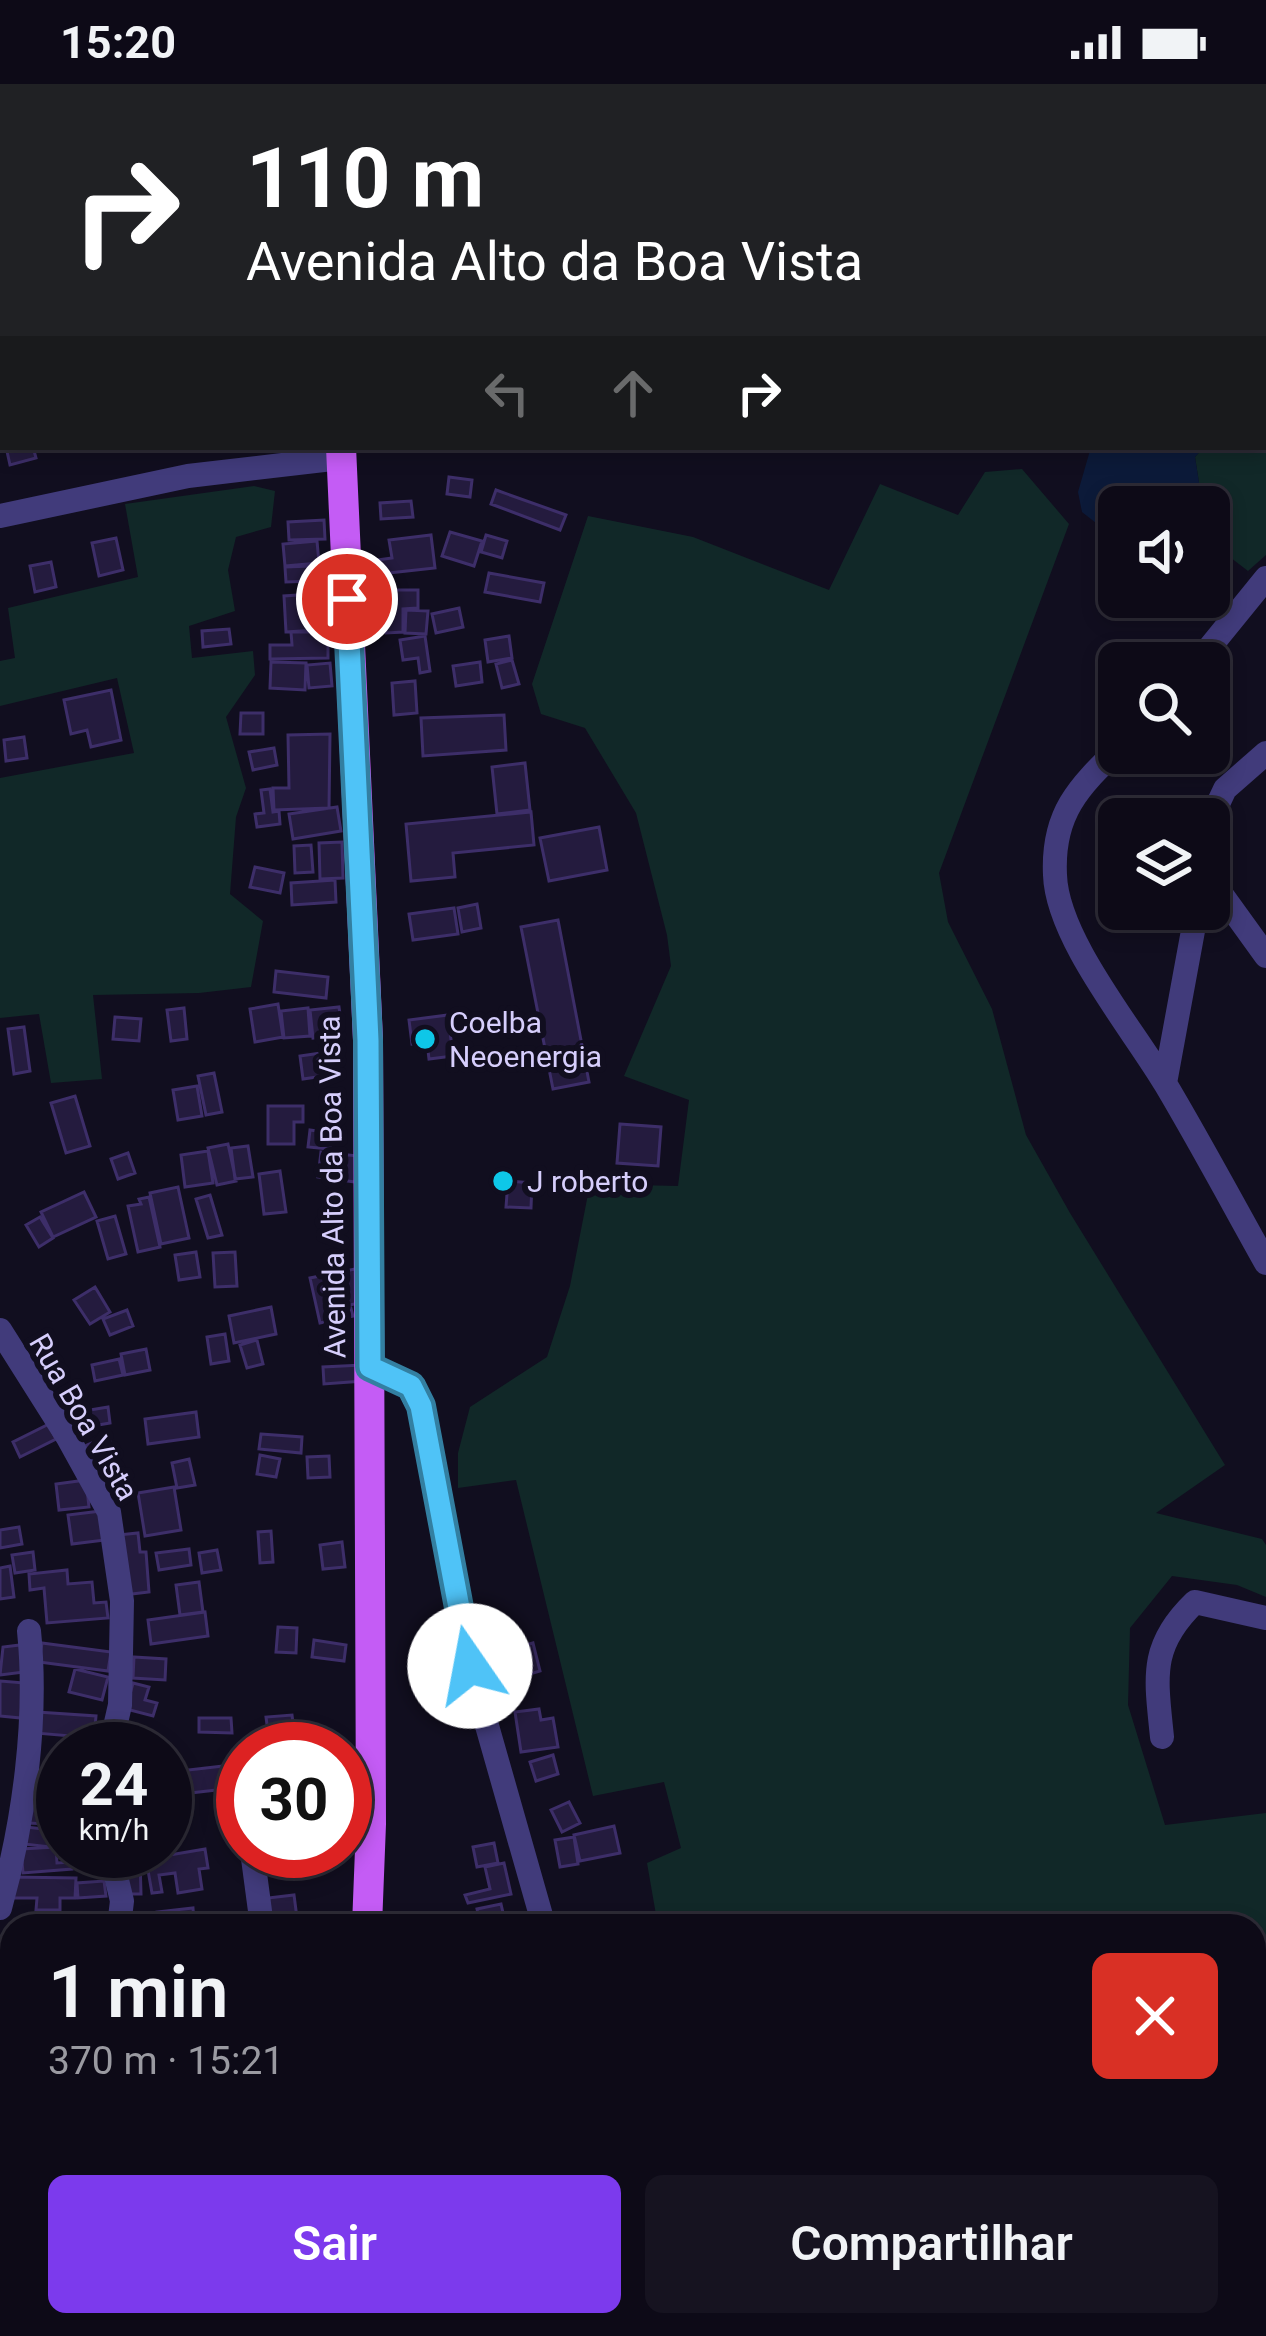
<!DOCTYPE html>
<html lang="pt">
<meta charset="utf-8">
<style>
:root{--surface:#0d0a17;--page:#161320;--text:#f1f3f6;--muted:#9a9aa1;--line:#2d2b36;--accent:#7c3aed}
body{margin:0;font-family:Roboto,sans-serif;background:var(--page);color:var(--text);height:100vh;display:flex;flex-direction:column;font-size:45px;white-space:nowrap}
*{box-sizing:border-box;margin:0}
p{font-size:39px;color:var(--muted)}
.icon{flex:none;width:66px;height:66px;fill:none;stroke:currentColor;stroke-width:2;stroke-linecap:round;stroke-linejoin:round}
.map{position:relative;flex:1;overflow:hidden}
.panel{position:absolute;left:0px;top:1830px;width:1266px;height:423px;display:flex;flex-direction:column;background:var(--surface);border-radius:36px 36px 0 0;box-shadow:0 6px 18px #0003,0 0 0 3px var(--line)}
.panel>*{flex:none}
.hud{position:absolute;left:0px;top:0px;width:1266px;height:366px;box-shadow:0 6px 18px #0003,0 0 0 3px var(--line);background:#202124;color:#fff;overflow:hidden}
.fabs{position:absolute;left:1098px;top:402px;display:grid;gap:24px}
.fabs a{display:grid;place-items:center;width:132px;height:132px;border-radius:18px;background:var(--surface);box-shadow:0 6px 18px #0003,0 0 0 3px var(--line);font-size:60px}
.speed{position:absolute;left:36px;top:1638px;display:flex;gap:24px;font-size:60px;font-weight:700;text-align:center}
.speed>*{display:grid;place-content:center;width:156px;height:156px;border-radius:50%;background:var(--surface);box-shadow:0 6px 18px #0003,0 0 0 3px var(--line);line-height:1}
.speed small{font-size:30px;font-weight:400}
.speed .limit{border:18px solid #d22;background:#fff;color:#111}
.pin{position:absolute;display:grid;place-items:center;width:102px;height:102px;color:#fff;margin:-51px;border:6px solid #fff;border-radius:50%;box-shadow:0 3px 12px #0007}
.me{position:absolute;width:132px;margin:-66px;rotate:348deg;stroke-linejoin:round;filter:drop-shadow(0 0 9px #0008)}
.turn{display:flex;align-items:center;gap:42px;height:252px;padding:0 48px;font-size:54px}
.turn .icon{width:156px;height:156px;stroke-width:2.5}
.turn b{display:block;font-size:84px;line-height:102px}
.lanes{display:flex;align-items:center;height:114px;padding:0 48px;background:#0003;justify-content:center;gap:60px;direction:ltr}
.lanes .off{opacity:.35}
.round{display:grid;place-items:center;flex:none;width:126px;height:126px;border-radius:18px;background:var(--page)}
.summary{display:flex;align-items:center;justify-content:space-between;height:204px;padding:0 48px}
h1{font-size:72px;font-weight:600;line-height:90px}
.cta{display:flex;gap:24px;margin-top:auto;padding:24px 48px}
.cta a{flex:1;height:138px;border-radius:18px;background:var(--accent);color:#fff;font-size:48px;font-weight:600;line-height:138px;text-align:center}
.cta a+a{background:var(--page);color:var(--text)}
.status{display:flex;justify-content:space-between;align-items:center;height:84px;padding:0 60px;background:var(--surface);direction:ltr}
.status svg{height:33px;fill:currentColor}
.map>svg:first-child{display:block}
.green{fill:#112828}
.water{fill:#0c1a39}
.building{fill:#241b3e;stroke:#3d2e69;stroke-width:3}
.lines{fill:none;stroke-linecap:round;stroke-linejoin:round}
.minor{stroke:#413b7b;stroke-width:24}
.major{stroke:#c45cf5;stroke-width:30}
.route-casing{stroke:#337fa1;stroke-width:30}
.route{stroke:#4fc3f7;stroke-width:21}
.poi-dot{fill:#0ec7e8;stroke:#110e1f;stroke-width:4.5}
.labels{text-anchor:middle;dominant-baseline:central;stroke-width:12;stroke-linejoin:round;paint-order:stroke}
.poi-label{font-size:30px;fill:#d6cefc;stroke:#110e1f;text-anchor:start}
.street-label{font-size:30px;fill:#d6cefc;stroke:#110e1f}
</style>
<div class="status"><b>15:20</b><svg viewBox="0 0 49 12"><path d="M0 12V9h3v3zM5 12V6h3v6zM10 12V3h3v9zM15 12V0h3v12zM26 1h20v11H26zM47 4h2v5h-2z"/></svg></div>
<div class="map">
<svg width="1266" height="2252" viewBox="0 0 1266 2252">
<rect width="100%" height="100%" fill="#110e1f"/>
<path class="green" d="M451 0H1031L450 3Z
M1101 0H1266V471L1248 487 1209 457V423H1198L1202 418 1195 373 1204 363H1263V3H1101Z
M1022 385 1069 440 939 789 948 838 992 925 1026 1051 1070 1129 1225 1381 1156 1429 1262 1455 1266 1461V1513L1237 1501 1172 1492 1130 1544 1128 1621 1165 1741 1266 1729V2252H578L585 2241H1254V1842H658L647 1779 681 1764 664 1698 593 1712 516 1396 458 1404V1369L470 1323 547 1273 570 1202 590 1100 678 1102 689 1016 624 992 671 882 667 851 636 729 585 644 541 630 532 600 588 432 693 453 829 506 880 400 958 431 985 388Z
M254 402 275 407 271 443 236 453 228 486 235 527 189 542 192 574 253 567 255 591 226 633 246 704 236 733 230 810 263 837 251 903 199 909 93 911 102 995 51 999 39 930 0 934V694L134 669 117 594 0 622V577L15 574 8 524 138 493 125 420Z"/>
<path class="water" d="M1091 363H1204L1195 373 1202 418 1198 423H1119V455L1114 453 1082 428 1078 408Z"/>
<path class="building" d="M6 363H33L36 374 10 381Z
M449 393 472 396 470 413 447 410Z
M496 406 566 431 560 446 491 420Z
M411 417 413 433 381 435 380 419Z
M324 436 325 455 289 456 288 438Z
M450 448 482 457 474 482 442 472Z
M431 451 435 484 379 490 377 476 392 474 389 456Z
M486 451 507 457 502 474 481 468Z
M116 454 123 486 99 492 92 459Z
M317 457 319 479 285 482 283 460Z
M51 478 56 503 35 508 30 482Z
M312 482 313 497 286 498 285 483Z
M489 489 544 499 540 518 485 508Z
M385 506H418V524L403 525V548L386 549Z
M327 509 330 545 286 548 284 512Z
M459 524 463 543 436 549 432 530Z
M406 526 428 527 426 550 405 549Z
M229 545 231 560 203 563 202 547Z
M291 548H328V574L270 575V561H292Z
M425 552 430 587 420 589 418 574 403 576 400 556Z
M509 552 512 574 488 578 485 556Z
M512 576 519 600 502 604 496 580Z
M271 578 306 579 305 606 270 604Z
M480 578 482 598 456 602 453 582Z
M330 579 332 602 309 604 307 581Z
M415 597 417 629 394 631 392 599Z
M111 606 121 656 91 663 87 646 71 650 64 616Z
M241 629H263V650H240Z
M504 631 506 666 423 672 421 634Z
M330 650 329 724 274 726 273 704H289L288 651Z
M24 653 27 674 6 677 4 656Z
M274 664 277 681 253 686 249 668Z
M525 679 530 726 497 730 492 683Z
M270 705 273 728 279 727 280 740 257 743 255 730 264 729 261 706Z
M337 723 341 747 293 755 289 730Z
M531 728 534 761 453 769 455 793 411 797 406 740Z
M599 743 607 786 549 797 540 754Z
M342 758 343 794 320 795 319 759Z
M311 761 313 788 295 789 294 762Z
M255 783 284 789 280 809 250 803Z
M335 796 336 818 292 821 291 799Z
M477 820 481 844 462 848 458 824Z
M454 824 458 850 413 856 409 830Z
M558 836 589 998 553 1005 521 843Z
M276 887 328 893 326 914 274 908Z
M278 920 283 953 255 958 250 925Z
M339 923 343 951 313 954 310 926Z
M184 924 187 955 171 957 167 926Z
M308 924 310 952 284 954 281 927Z
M448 931 453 972 429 975 427 958 412 960 409 936Z
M115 933 141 935 139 957 113 955Z
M24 943 30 987 14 990 8 945Z
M328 968 331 991 303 995 300 972Z
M214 989 222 1028 206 1031 198 992Z
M197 1002 202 1032 178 1036 173 1006Z
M75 1012 90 1062 66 1069 51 1019Z
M268 1022H303V1038H294V1060H268Z
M620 1040 661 1043 658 1082 617 1079Z
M310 1046 332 1049 330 1065 308 1063Z
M228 1060 236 1097 217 1101 208 1064Z
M248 1062 253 1093 235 1095 231 1064Z
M208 1067 213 1099 185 1103 181 1071Z
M321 1068 358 1072 355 1098 318 1093Z
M128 1069 135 1089 118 1095 111 1075Z
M280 1087 286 1128 264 1130 259 1090Z
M508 1097 532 1099 531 1124 506 1123Z
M178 1103 189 1154 161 1160 150 1109Z
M84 1108 96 1133 53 1153 41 1128Z
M210 1111 222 1151 208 1154 196 1115Z
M149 1113 160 1163 138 1168 128 1122 141 1120 139 1115Z
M115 1132 126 1170 108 1175 97 1137Z
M40 1133 53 1154 39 1163 26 1141Z
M196 1168 200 1193 179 1196 175 1171Z
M235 1168 237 1202 215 1203 213 1169Z
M360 1184 366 1217 350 1221 353 1232 320 1239 310 1194Z
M95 1203 110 1228 90 1240 74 1216Z
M271 1223 276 1250 234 1259 229 1232Z
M127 1226 133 1242 110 1251 103 1235Z
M225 1250 229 1277 211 1280 207 1253Z
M257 1256 263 1280 247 1284 240 1261Z
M146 1265 150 1286 125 1291 121 1270Z
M119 1275 123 1291 95 1297 92 1281Z
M362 1281 363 1297 324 1300 323 1283Z
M108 1323 110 1339 75 1345 72 1329Z
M196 1328 199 1353 148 1360 145 1335Z
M49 1340 56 1355 20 1373 13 1358Z
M261 1350 302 1353 301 1369 259 1365Z
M108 1352 116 1369 94 1378 87 1361Z
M260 1371 280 1375 276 1393 257 1390Z
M329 1372 330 1393 308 1394 307 1373Z
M189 1375 195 1401 177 1404 172 1379Z
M86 1396 89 1423 59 1426 56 1400Z
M174 1403 181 1446 145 1452 138 1409Z
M101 1427 105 1456 72 1460 68 1431Z
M19 1443 22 1460 0 1464V1446Z
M271 1447 273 1478 260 1479 258 1448Z
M138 1449 140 1468H146L149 1508 123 1511 118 1451Z
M342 1458 345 1483 323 1485 320 1461Z
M189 1465 191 1481 159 1486 156 1469Z
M217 1466 221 1486 202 1489 199 1469Z
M33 1468 35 1486 15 1489 12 1471Z
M10 1482 14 1513 0 1515V1484Z
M67 1486 68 1500 92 1498 94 1519 106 1518 108 1534 47 1539 44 1504 30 1506 29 1490Z
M199 1498 203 1528 180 1531 176 1501Z
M205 1528 208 1552 151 1560 148 1536Z
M278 1543 297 1544 296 1569 276 1568Z
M314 1556 346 1561 344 1577 312 1573Z
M42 1559 111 1568 108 1587 39 1578Z
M533 1559 540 1587 516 1594 509 1566Z
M20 1561 24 1588 0 1591 3 1563Z
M134 1573 166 1575 165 1596 133 1594Z
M75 1585 108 1593 102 1616 69 1608Z
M0 1597 25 1599 21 1634 0 1632Z
M133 1599 149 1603 145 1616 157 1619 153 1632 126 1625Z
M539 1625 541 1636 553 1634 558 1663 521 1668 515 1628Z
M37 1628 96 1632 94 1654 35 1649Z
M292 1631 295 1656 257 1661 256 1649 268 1648 266 1633Z
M199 1634H231L232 1649 199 1648Z
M152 1649 154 1665H117L116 1654Z
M553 1671 558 1690 536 1697 530 1678Z
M241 1680 243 1703 190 1709 188 1686Z
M26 1717 54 1718 53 1740 26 1739Z
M569 1718 580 1739 562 1748 551 1726Z
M614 1742 620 1769 580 1777 574 1751Z
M26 1743 61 1747 59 1764 24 1760Z
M574 1753 578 1780 560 1783 555 1756Z
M494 1759 498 1779 477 1783 473 1763Z
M56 1763 57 1779 72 1778V1785L23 1789 21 1765Z
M205 1765 208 1784 199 1785 202 1805 178 1809 175 1789 159 1791 162 1808 152 1809 146 1775Z
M122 1775H140L141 1810H123Z
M504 1779 511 1810 468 1819 465 1811 490 1805 485 1783Z
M11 1793 76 1794 75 1814H60V1826H36L37 1814H11Z
M104 1797 106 1812 78 1814 77 1799Z
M294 1811 297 1834 271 1837 268 1814Z
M501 1820 506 1842H481L477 1825Z
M193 1824 194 1837 159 1841 157 1828Z
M0 1950 12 1954V2018L0 2014 4 1996 0 1994Z
M12 2045V2086L7 2095 0 2092V2047L9 2052Z
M12 2123V2163L7 2166 0 2152V2129Z
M39 2241H128V2243L84 2248 85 2252H41Z
M213 2241H268V2252H213Z"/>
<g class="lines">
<path class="minor" d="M275 0 278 3
M218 3 221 0
M0 96 3 97
M0 432 188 392 341 374
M1197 579 1266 494
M1119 664C1079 703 1052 729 1055 791 1057 855 1133 945 1166 1001 1201 1060 1233 1120 1266 1179
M1209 739 1225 705 1266 669
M1209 793 1266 872
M1165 999 1197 825
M0 1246 67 1352 109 1428 122 1517 120 1621 110 1665
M370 1283 411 1302 421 1322 470 1582 544 1842
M1162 1653C1156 1593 1149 1562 1195 1518L1266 1534
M110 1767 122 1817 119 1842
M252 1767 262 1842
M0 1824C24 1738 38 1636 29 1547
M0 2100 12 2106
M0 2182 12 2176
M194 2252 196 2241
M561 2252 567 2241"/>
<path class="major" d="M347 3 348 0
M341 363 368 956 371 1740 367 1842
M340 2252 343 2241"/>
</g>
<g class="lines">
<g class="route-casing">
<path id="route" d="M347 515 368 956 370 1283 411 1302 421 1322 470 1582"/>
</g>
<use href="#route" class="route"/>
</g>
<g class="poi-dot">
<circle cx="425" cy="955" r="12"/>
<circle cx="503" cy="1097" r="12"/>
</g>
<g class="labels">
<g class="poi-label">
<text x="449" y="938">Coelba<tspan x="449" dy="34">Neoenergia</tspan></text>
<text x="527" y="1097">J roberto</text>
</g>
<g class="street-label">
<text transform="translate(332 1103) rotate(-91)">Avenida Alto da Boa Vista</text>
<text transform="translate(84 1333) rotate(60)">Rua Boa Vista</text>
</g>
</g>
</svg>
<div class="fabs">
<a><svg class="icon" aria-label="sound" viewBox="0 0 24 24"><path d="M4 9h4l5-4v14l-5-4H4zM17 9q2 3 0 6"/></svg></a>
<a><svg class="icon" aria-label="search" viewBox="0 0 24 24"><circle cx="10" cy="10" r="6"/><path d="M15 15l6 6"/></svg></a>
<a><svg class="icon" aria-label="layers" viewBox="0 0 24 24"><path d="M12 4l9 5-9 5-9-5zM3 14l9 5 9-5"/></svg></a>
</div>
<div class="speed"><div>24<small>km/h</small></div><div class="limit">30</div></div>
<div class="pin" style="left:347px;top:515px;background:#d93025"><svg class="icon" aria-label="arrive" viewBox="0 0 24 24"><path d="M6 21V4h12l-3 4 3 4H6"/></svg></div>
<svg class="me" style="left:470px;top:1582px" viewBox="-20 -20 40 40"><circle r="19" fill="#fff"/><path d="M0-13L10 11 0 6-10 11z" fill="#4fc3f7"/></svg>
<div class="hud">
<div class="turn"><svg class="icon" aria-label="right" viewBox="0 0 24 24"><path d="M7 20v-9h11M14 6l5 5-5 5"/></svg><div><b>110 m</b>Avenida Alto da Boa Vista</div></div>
<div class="lanes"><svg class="icon off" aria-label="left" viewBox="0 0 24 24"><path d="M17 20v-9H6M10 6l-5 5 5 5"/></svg><svg class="icon off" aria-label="ahead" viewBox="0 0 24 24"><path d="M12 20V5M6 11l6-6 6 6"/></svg><svg class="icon" aria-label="right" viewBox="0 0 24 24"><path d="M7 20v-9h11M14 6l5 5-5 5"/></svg></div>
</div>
<section class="panel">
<div class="summary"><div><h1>1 min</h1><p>370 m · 15:21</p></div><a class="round" style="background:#d93025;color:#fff"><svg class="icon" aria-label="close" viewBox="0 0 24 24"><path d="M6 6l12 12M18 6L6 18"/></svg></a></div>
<div class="cta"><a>Sair</a><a>Compartilhar</a></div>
</section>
</div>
